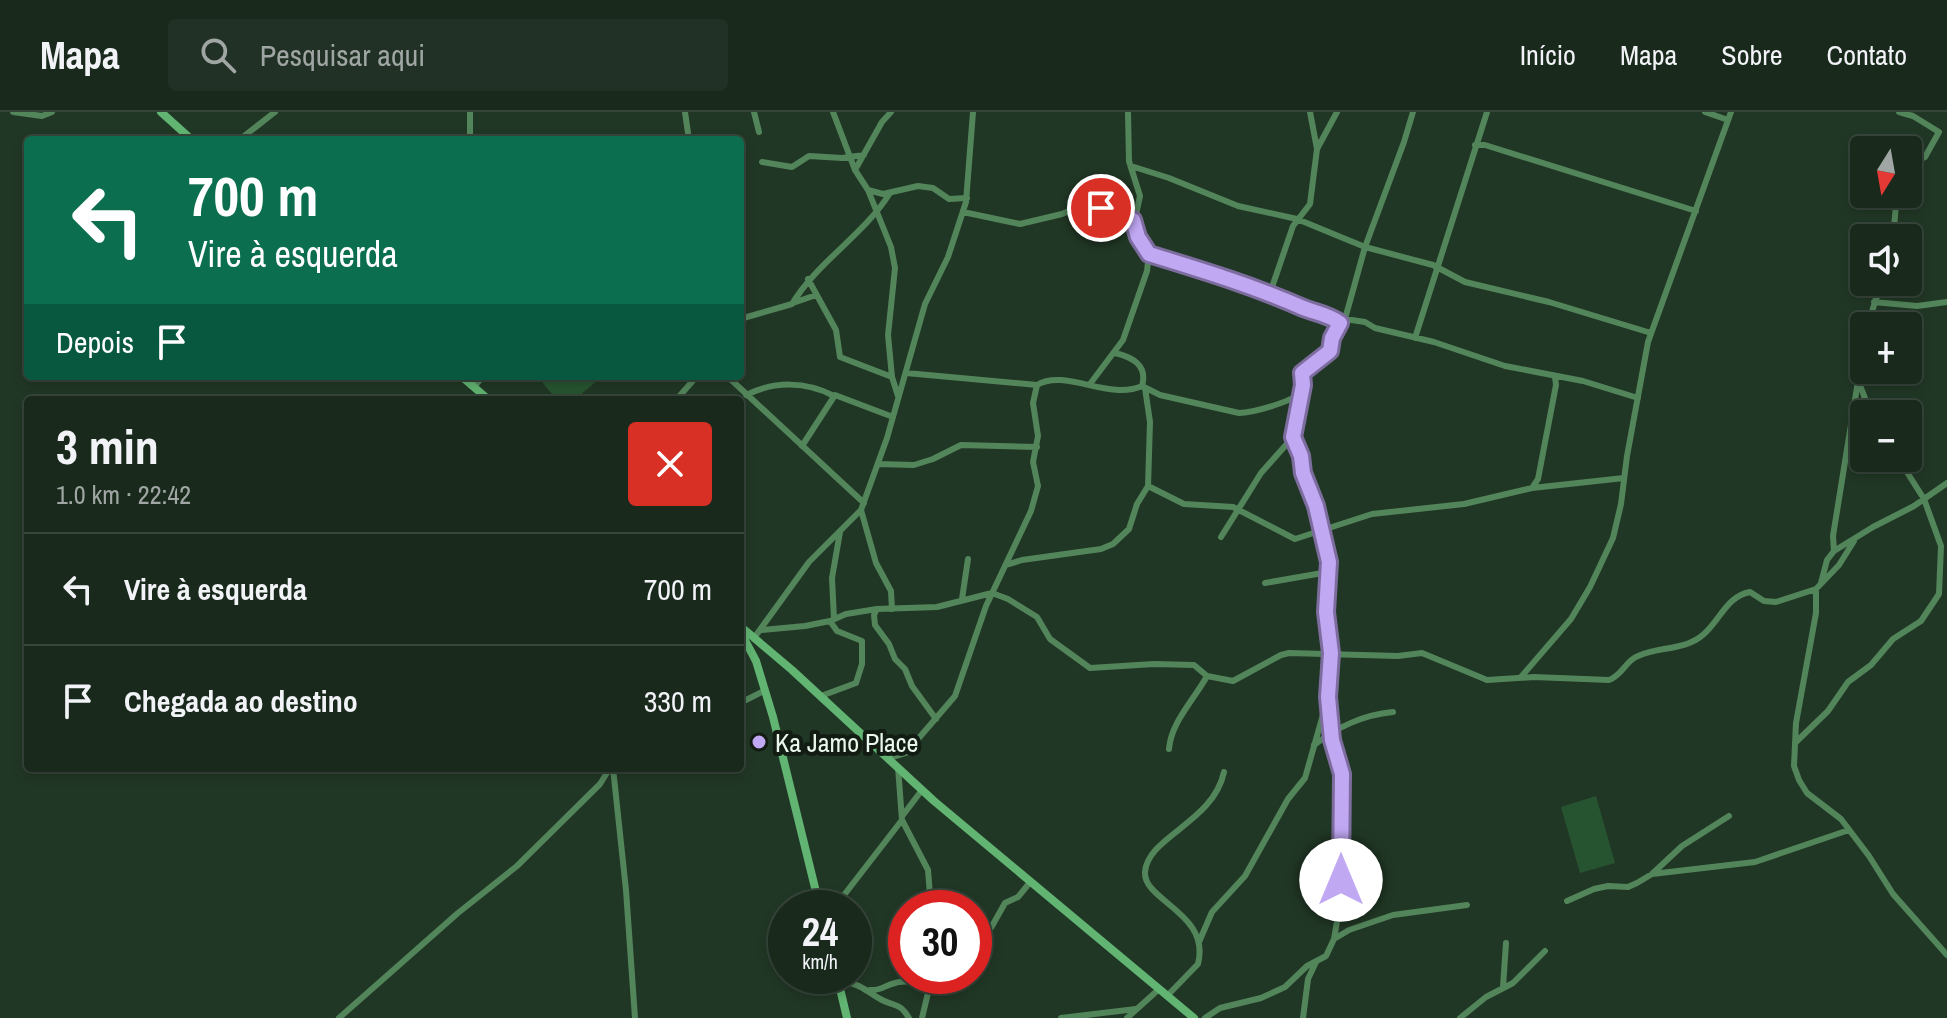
<!DOCTYPE html>
<html lang="pt">
<meta charset="utf-8">
<style>
:root{--surface:#19291c;--page:#223125;--text:#f1f3f6;--muted:#9fa6a3;--line:#37453b}
body{margin:0;font-family:"Archivo Narrow",sans-serif;background:var(--page);color:var(--text);height:100vh;display:flex;flex-direction:column;font-size:30px;white-space:nowrap}
*{box-sizing:border-box;margin:0}
p{font-size:26px;color:var(--muted)}
.icon{flex:none;width:44px;height:44px;fill:none;stroke:currentColor;stroke-width:2;stroke-linecap:round;stroke-linejoin:round}
.map{position:relative;flex:1;overflow:hidden}
.side{position:absolute;left:24px;top:284px;width:720px;height:376px;display:flex;flex-direction:column;background:var(--surface);border-radius:8px;box-shadow:0 4px 12px #0003,0 0 0 2px var(--line)}
.side>*{flex:none}
.guide{position:absolute;left:24px;top:24px;width:720px;height:244px;border-radius:8px;box-shadow:0 4px 12px #0003,0 0 0 2px var(--line);background:#0b6e4f;color:#fff;overflow:hidden}
.needle{width:52px;rotate:191deg}
.tools{position:absolute;left:1850px;top:24px;display:grid;gap:16px}
.tools a{display:grid;place-items:center;width:72px;height:72px;border-radius:8px;background:var(--surface);box-shadow:0 4px 12px #0003,0 0 0 2px var(--line);font-size:40px}
.speed{position:absolute;left:768px;top:778px;display:flex;gap:16px;font-size:40px;font-weight:700;text-align:center}
.speed>*{display:grid;place-content:center;width:104px;height:104px;border-radius:50%;background:var(--surface);box-shadow:0 4px 12px #0003,0 0 0 2px var(--line);line-height:1}
.speed small{font-size:20px;font-weight:400}
.speed .limit{border:12px solid #d22;background:#fff;color:#111}
.pin{position:absolute;display:grid;place-items:center;width:68px;height:68px;color:#fff;margin:-34px;border:4px solid #fff;border-radius:50%;box-shadow:0 2px 8px #0007}
.me{position:absolute;width:88px;margin:-44px;rotate:0deg;stroke-linejoin:round;filter:drop-shadow(0 0 6px #0008)}
.turn{display:flex;align-items:center;gap:28px;height:168px;padding:0 32px;font-size:36px}
.turn .icon{width:104px;height:104px;stroke-width:2.5}
.turn b{display:block;font-size:56px;line-height:68px}
.then{display:flex;align-items:center;height:76px;padding:0 32px;background:#0003;gap:16px;font-size:30px}
.round{display:grid;place-items:center;flex:none;width:84px;height:84px;border-radius:8px;background:var(--page)}
.summary{display:flex;align-items:center;justify-content:space-between;height:136px;padding:0 32px}
h1{font-size:48px;font-weight:700;line-height:60px}
ul{padding:0;list-style:none}
li{display:flex;align-items:center;gap:24px;height:112px;padding:0 32px;border-top:2px solid var(--line)}
li div{flex:1}
li b{display:block;font-size:30px}
li em{font-style:normal}
header{display:flex;align-items:center;gap:48px;box-sizing:border-box;height:112px;padding:0 40px;background:var(--surface);border-bottom:2px solid var(--line)}
header strong{font-size:38px}
nav{display:flex;gap:44px;margin-inline-start:auto;font-size:28px}
.search{width:560px;height:72px;background:var(--page);display:flex;align-items:center;gap:20px;box-sizing:border-box;padding:0 28px;border-radius:8px;color:var(--muted);font-size:30px}
.map>svg:first-child{display:block}
.green{fill:#275430}
.lines{fill:none;stroke-linecap:round;stroke-linejoin:round}
.street{stroke:#53855b;stroke-width:6}
.secondary{stroke:#61b471;stroke-width:8}
.route-casing{stroke:#7d6d9e;stroke-width:20}
.route{stroke:#c0a8f3;stroke-width:14}
.poi-dot{fill:#c0a8f3;stroke:#121c13;stroke-width:3}
.labels{text-anchor:middle;dominant-baseline:central;stroke-width:8;stroke-linejoin:round;paint-order:stroke}
.poi-label{font-size:26px;fill:#eaf8ec;stroke:#121c13;text-anchor:start}
</style>
<header>
<strong>Mapa</strong>
<div class="search"><svg class="icon" aria-label="search" viewBox="0 0 24 24"><circle cx="10" cy="10" r="6"/><path d="M15 15l6 6"/></svg>Pesquisar aqui</div>
<nav><a>Início</a><a>Mapa</a><a>Sobre</a><a>Contato</a></nav>
</header>
<div class="map">
<svg width="1947" height="906" viewBox="0 0 1947 906">
<rect width="100%" height="100%" fill="#213725"/>
<path class="green" d="M537 264H595L598 268 574 288H557Z
M1596 684 1615 751 1580 761 1561 695Z"/>
<g class="lines">
<path class="street" d="M13 0 42 4 52 0
M470 0V28
M685 0 689 28
M754 0 759 20
M833 0 855 58 868 78 883 82 918 74 933 76 949 87 967 86
M1310 0 1317 37 1310 92 1293 114 1270 181 1305 197 1330 204 1340 211
M1705 0 1728 8
M1899 0 1913 4 1939 20 1925 45 1908 55
M239 28 275 0
M1475 33H1485L1696 99
M1317 37 1337 0
M762 50 792 55 809 44 842 46 864 43
M1131 54 1169 66 1238 94 1297 107 1365 135 1433 153 1465 170 1549 190 1651 221
M855 58 882 10 891 0
M868 78 891 135 895 156 888 223 892 265
M963 100 1020 112 1062 102 1085 92 1133 108
M1893 126 1897 82
M1149 142 1270 181
M808 167 836 218 840 245 892 265 898 284
M1874 190 1917 194 1947 190
M793 191 816 183
M740 207 792 192C818 149 863 124 890 81
M1345 207 1365 135 1404 30 1413 0
M1868 214 1876 186 1893 170
M1415 226 1487 0
M1115 241C1132 245 1148 253 1142 274
M906 261 1037 273C1065 256 1109 289 1142 274L1160 283 1239 301C1252 301 1291 290 1300 281
M727 264 864 391
M1858 268 1871 302
M1090 272 1123 228 1147 159 1149 142 1134 112 1140 84 1129 49 1128 0
M474 275 483 264
M746 283C774 269 806 269 834 284
M676 288 697 264
M802 334 835 283 893 305
M878 352 914 353 933 347 961 333 1037 335
M1148 374 1184 392 1233 395 1295 427 1372 402 1464 392 1532 376 1538 367 1556 273 1555 265
M1532 376 1624 366
M861 398 876 451 891 479 892 497
M1221 425 1261 361 1293 325
M1834 439 1833 424 1864 232
M1006 453 1022 448 1101 437 1113 432 1129 417 1137 392 1148 374 1150 310 1145 276
M1265 471 1328 460
M1821 471 1827 448 1834 439 1873 415 1914 394 1947 371
M1816 477V501L1796 611 1794 654 1799 668 1807 681 1841 707 1869 744 1893 782 1947 843
M962 487 968 447
M877 497 874 503 875 513 889 532 895 547 905 557 912 574 936 607
M834 507 832 466 840 420
M761 518 805 514 830 509 846 502 877 497 937 495 992 481 1008 487 1037 505 1050 527 1090 556 1154 552 1194 553 1207 564
M754 526 809 450 861 398 887 326 925 192 948 145 966 90 973 0
M1521 565 1571 507 1590 475 1613 426 1621 392 1627 344 1648 230 1731 0
M821 584 856 571 862 552V529L837 519 830 509
M1329 589 1332 628 1343 672 1341 786 1334 827
M740 591 764 579
M1795 631 1828 599 1848 570 1871 553 1893 527 1921 509 1939 482 1941 434 1924 387 1898 346
M1314 633C1338 615 1362 603 1393 600
M1169 637C1171 610 1194 588 1207 564L1233 569 1281 543 1289 541 1398 544 1422 541 1487 568 1534 565 1609 568C1623 563 1625 549 1638 544 1660 534 1685 539 1704 522 1720 508 1727 484 1750 480L1764 489 1776 490 1816 477 1839 453 1854 429
M890 646 906 641 955 584 986 494 1031 399 1038 374 1033 350 1038 324 1033 291 1037 273
M898 655 902 708 928 758 931 796
M613 656 626 778 635 906
M903 703 922 678
M1652 762 1755 750 1849 718
M1567 789 1594 777 1608 774 1628 775 1637 771 1652 762 1682 734 1729 704
M834 796 902 708
M1199 830 1212 800 1245 764 1288 687 1305 666 1328 585 1331 541 1326 500 1328 440 1316 394 1303 361 1301 344 1293 325 1302 279V261L1330 239 1338 214 1345 207 1365 210 1375 216 1434 230 1505 254 1583 269 1638 286
M974 846 1005 791 1018 785 1031 769
M839 870C862 871 863 878 882 888 896 895 899 890 909 906
M1503 875 1506 831
M870 878C881 879 885 873 895 871 917 865 937 877 960 864
M1167 884 1198 852C1211 801 1143 789 1145 760 1148 724 1213 711 1224 660
M339 906 458 801 517 754 600 672 610 656
M922 906 932 864
M1061 906 1136 897
M1127 906 1158 878
M1205 906 1220 896 1261 886 1285 875 1307 854 1326 844 1334 827 1349 818 1393 803 1467 793
M1303 906 1308 867 1316 850
M1460 906 1486 885 1513 871 1545 839"/>
<path class="secondary" d="M161 0 192 28
M461 264 489 288
M740 514 792 558 934 689 1194 906
M740 519 756 549 773 605 820 796
M837 864 847 906"/>
</g>
<g class="lines">
<g class="route-casing">
<path id="route" d="M1101 96 1133 108 1138 125 1149 142C1201 158 1251 173 1301 195 1315 201 1328 202 1340 211L1332 226 1330 239 1302 261 1303 273 1293 325 1301 344 1303 361 1316 394 1329 450 1326 500 1331 541 1328 585 1332 628 1342 662 1341 768"/>
</g>
<use href="#route" class="route"/>
</g>
<circle class="poi-dot" cx="759" cy="630" r="8"/>
<g class="labels">
<g class="poi-label">
<text x="775" y="630">Ka Jamo Place</text>
</g>
</g>
</svg>
<div class="tools">
<a><svg class="needle" viewBox="-14 -14 28 28"><path d="M0-13l5 13h-10z" fill="#e53935"/><path d="M0 13l5-13h-10z" fill="#9fa6a3"/></svg></a>
<a><svg class="icon" aria-label="sound" viewBox="0 0 24 24"><path d="M4 9h4l5-4v14l-5-4H4zM17 9q2 3 0 6"/></svg></a>
<a>+</a>
<a>−</a>
</div>
<div class="speed"><div>24<small>km/h</small></div><div class="limit">30</div></div>
<div class="pin" style="left:1101px;top:96px;background:#d93025"><svg class="icon" aria-label="arrive" viewBox="0 0 24 24"><path d="M6 21V4h12l-3 4 3 4H6"/></svg></div>
<svg class="me" style="left:1341px;top:768px" viewBox="-20 -20 40 40"><circle r="19" fill="#fff"/><path d="M0-13L10 11 0 6-10 11z" fill="#c0a8f3"/></svg>
<div class="guide">
<div class="turn"><svg class="icon" aria-label="left" viewBox="0 0 24 24"><path d="M17 20v-9H6M10 6l-5 5 5 5"/></svg><div><b>700 m</b>Vire à esquerda</div></div>
<div class="then">Depois<svg class="icon" aria-label="arrive" viewBox="0 0 24 24"><path d="M6 21V4h12l-3 4 3 4H6"/></svg></div>
</div>
<section class="side">
<div class="summary"><div><h1>3 min</h1><p>1.0 km · 22:42</p></div><a class="round" style="background:#d93025;color:#fff"><svg class="icon" aria-label="close" viewBox="0 0 24 24"><path d="M6 6l12 12M18 6L6 18"/></svg></a></div>
<ul>
<li><svg class="icon" aria-label="left" viewBox="0 0 24 24"><path d="M17 20v-9H6M10 6l-5 5 5 5"/></svg><div><b>Vire à esquerda</b></div><em>700 m</em></li>
<li><svg class="icon" aria-label="arrive" viewBox="0 0 24 24"><path d="M6 21V4h12l-3 4 3 4H6"/></svg><div><b>Chegada ao destino</b></div><em>330 m</em></li>
</ul>
</section>
</div>
